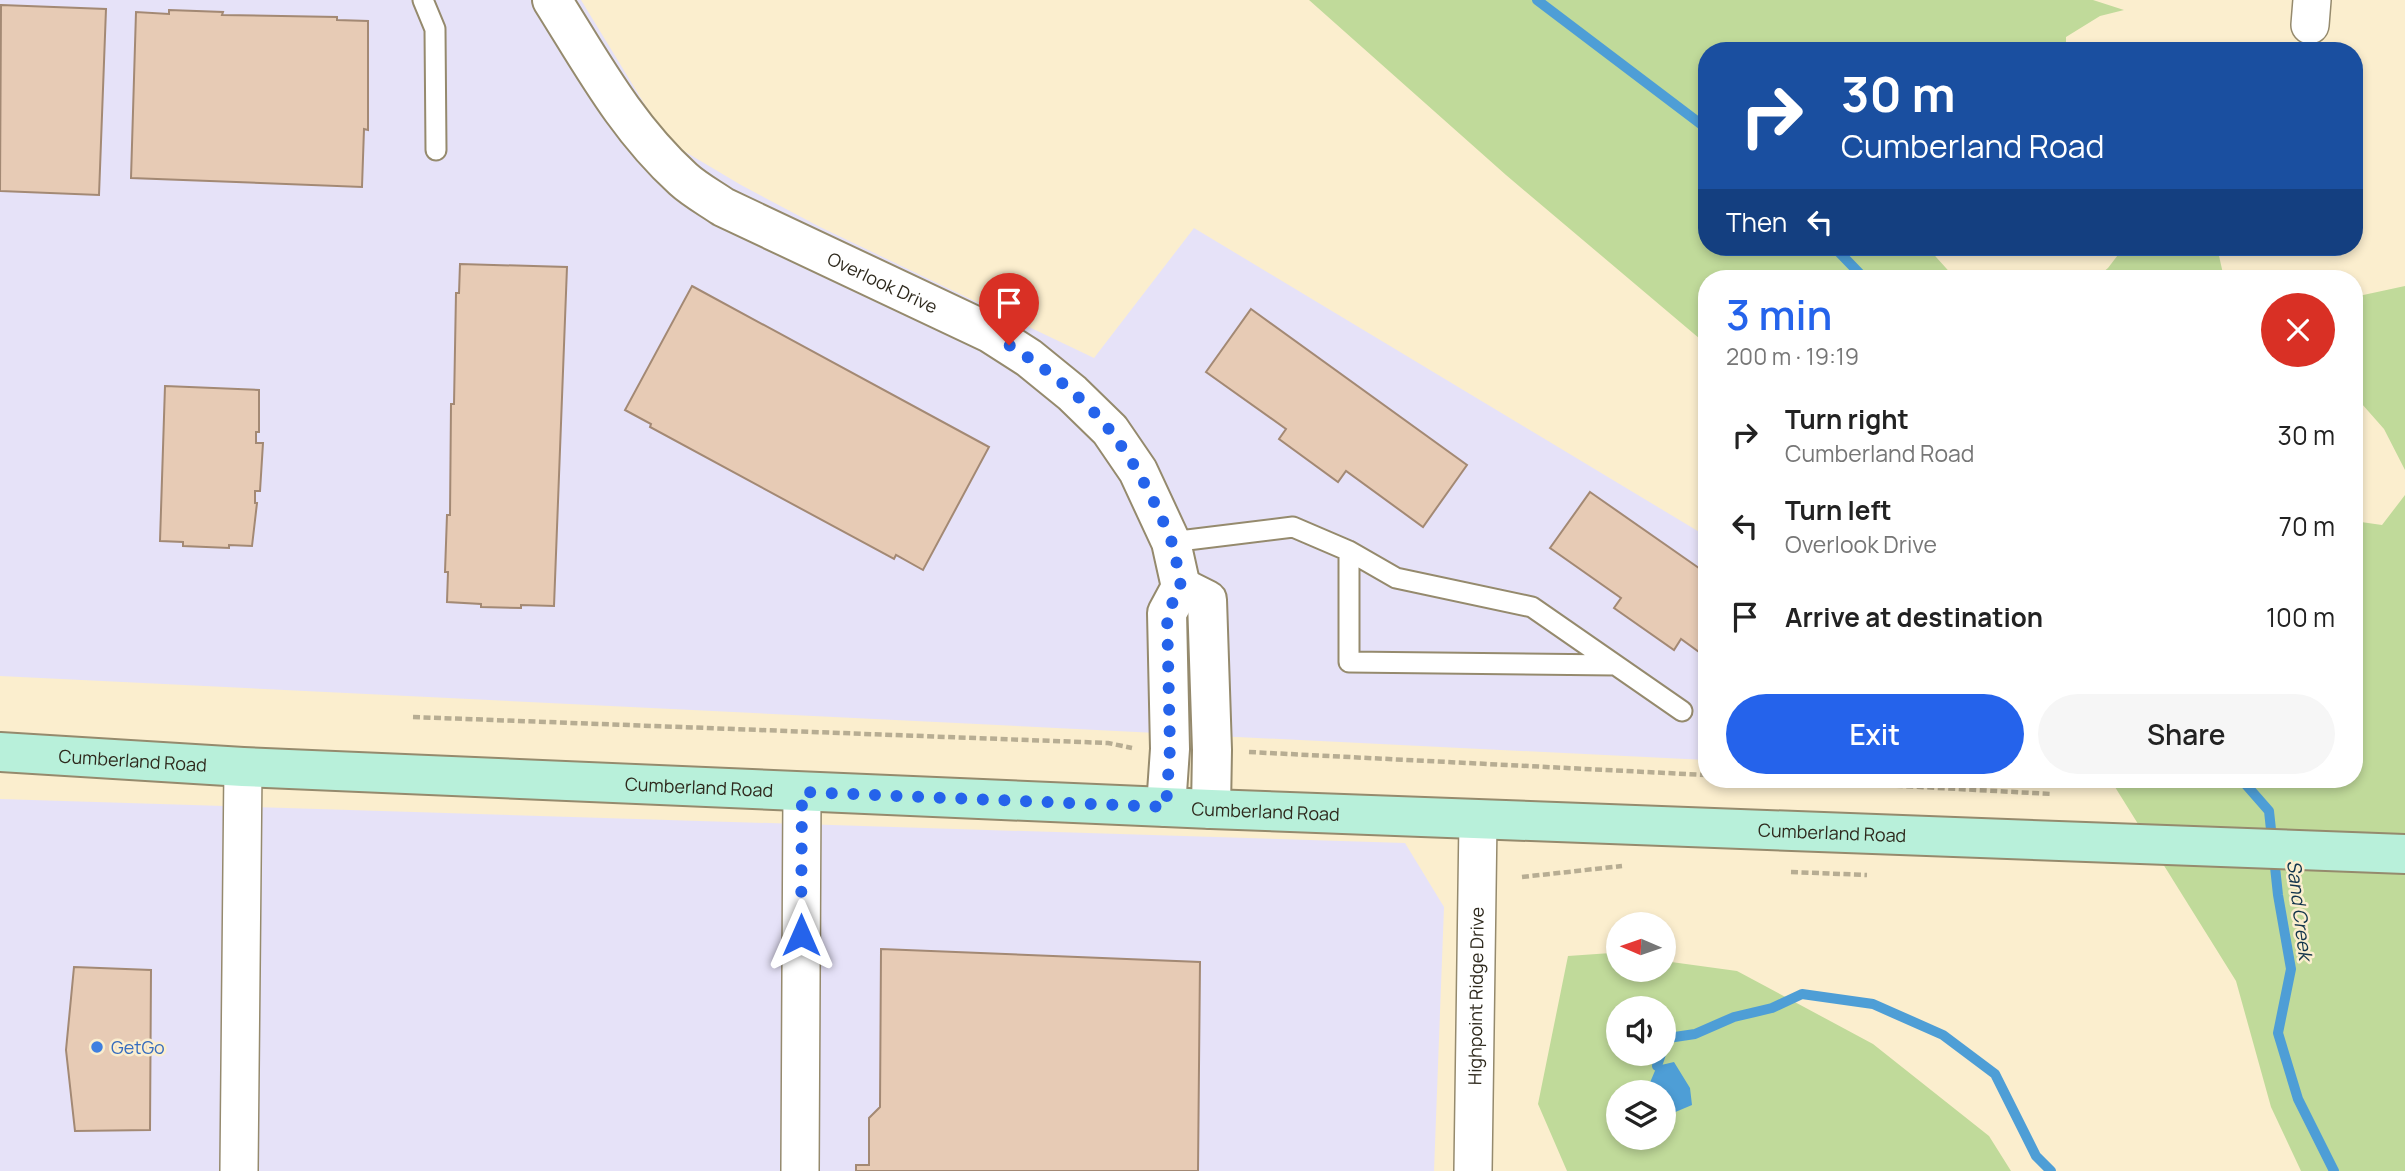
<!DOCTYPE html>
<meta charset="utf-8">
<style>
:root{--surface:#fff;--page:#f6f6f6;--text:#222;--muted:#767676;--accent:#2563eb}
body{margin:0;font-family:Manrope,sans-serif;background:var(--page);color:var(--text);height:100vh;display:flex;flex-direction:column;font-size:26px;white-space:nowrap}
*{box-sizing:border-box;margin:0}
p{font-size:23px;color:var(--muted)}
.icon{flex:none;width:38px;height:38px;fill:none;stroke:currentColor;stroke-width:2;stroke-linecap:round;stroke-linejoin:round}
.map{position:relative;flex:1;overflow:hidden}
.sheet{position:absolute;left:1698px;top:270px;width:665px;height:518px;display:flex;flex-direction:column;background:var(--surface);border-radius:28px;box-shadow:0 4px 10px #0003}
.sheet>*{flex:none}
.guide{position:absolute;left:1698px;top:42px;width:665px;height:214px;border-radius:28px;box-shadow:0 4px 10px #0003;background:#1a4fa0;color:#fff;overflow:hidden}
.needle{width:46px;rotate:272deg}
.controls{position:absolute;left:1606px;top:912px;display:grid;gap:14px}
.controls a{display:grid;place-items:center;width:70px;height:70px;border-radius:50%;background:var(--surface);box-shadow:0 4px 10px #0003;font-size:35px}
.pin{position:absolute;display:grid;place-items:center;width:60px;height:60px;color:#fff;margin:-72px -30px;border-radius:50% 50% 50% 0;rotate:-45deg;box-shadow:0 0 7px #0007}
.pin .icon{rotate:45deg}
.me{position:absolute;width:77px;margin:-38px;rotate:0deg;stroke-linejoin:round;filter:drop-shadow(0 0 5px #0008)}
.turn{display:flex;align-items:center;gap:24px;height:147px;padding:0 28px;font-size:32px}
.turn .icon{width:91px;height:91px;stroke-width:2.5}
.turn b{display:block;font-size:49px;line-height:60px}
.then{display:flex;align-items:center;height:66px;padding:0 28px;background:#0003;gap:14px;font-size:26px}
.round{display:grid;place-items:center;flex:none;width:74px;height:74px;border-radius:37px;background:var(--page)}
.headline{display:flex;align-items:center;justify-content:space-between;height:119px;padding:0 28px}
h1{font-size:42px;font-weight:600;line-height:52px;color:var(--accent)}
.primary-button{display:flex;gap:14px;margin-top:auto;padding:14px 28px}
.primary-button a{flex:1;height:80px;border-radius:42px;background:var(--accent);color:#fff;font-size:28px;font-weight:600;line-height:80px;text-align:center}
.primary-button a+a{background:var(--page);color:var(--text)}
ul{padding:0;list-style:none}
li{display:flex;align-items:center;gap:21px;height:91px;padding:0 28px}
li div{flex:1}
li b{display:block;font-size:26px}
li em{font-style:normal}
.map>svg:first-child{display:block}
.commercial{fill:#e6e2f8}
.green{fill:#c0da9a;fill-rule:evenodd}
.water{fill:#4e9ed6}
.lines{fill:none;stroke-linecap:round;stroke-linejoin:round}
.stream{stroke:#4e9ed6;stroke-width:10}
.building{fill:#e7cbb5;stroke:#a38974;stroke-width:2}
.service-casing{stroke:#958a6d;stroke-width:23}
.minor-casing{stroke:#958a6d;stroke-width:40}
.tertiary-casing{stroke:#958a6d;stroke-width:42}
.secondary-casing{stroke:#958a6d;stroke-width:42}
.path{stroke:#b7ad93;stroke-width:4.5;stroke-dasharray:7 3.5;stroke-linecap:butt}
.service{stroke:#fff;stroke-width:19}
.minor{stroke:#fff;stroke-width:37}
.tertiary{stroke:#fff;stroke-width:38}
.secondary{stroke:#b8f0da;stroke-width:38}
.route{stroke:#2563eb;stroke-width:12;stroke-dasharray:0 21.6}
.shop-dot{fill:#3f7fe0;stroke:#fbeece;stroke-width:2.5}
.labels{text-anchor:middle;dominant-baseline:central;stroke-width:5;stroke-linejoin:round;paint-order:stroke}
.street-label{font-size:18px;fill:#2e291d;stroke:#fbeece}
.shop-label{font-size:18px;fill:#366cbe;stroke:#fbeece;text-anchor:start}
.water-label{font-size:19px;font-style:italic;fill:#11334b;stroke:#fbeece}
</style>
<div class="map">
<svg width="2405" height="1171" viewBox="0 0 2405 1171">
<rect width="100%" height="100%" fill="#fbeece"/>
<path class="commercial" d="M0 0H581L667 141 741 185 820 227 1094 358 1194 228 1706 536V760L0 676Z
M0 799 1405 843 1444 907 1434 1171H0Z"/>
<path class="green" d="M1309 0H2093L2124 10 2100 16 2066 37V51H1706V247H1927L1955 278H1706V344L1506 175Z
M2124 247H2217L2224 278H2096L2108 268Z
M2405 286V470L2384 429 2354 395V297Z
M2405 495V1171H2301L2271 1107 2236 981 2110 779H2354V521L2382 525Z
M1611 953 1619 954V970H1664V961L1737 971 1873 1044 1989 1136 2011 1171H1567L1538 1104 1568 956ZM1619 1008H1664V1054H1619ZM1619 1092H1664V1138H1619Z"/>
<path class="water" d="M1674 1062 1690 1088 1692 1105 1673 1113H1664V1092H1646L1657 1066Z"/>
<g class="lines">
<path class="stream" d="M1537 0 1706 128
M1834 247 1864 278
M2241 779 2269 811 2278 895 2291 969 2278 1033 2298 1099 2334 1171
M1664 1047 1668 1038 1695 1034 1734 1017 1772 1008 1802 994 1873 1004 1943 1035 1995 1074 2036 1156 2051 1171
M1657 1066 1661 1054"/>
</g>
<path class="building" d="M1 5 106 9 99 195 0 191Z
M169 10 223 12 222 15 337 17V20L368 21V130L364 129 362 187 131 178 136 12 169 14Z
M460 264 567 267 554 606 521 605V608L481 607V604L447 602 448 572H445L447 515H450L451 404H454L456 293H459Z
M692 286 989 447 923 570 896 555 894 559 650 427 651 424 625 410Z
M1251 309 1467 465 1423 527 1346 471 1338 482 1279 439 1286 429 1206 372Z
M165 386 259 390V432H256V443H263L260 491H255V503H257L252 546 229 545V548L183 546V542L160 541Z
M1590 492 1706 573V657L1681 639 1674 650 1614 608 1621 598 1550 548Z
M881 949 1200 962 1198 1171H856V1165H869V1118L880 1107Z
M74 967 151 970 150 1130 75 1131 66 1050Z"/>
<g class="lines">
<g class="service-casing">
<path id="service" d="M423 0 435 29 436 150
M1171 542 1293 527 1349 551 1396 578 1532 607 1682 711
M1349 551V662L1615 665"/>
</g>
<g class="minor-casing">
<g id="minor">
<path d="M2310 25 2312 0"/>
<path d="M239 1171 243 767"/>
<path d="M800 1171 802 792"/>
<path id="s1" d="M1473 1171 1478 820"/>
</g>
</g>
<g class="tertiary-casing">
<g id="tertiary">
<path id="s2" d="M552 0C593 65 626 127 683 179 695 190 710 198 723 207L990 333 1029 358 1072 393 1110 430 1138 471 1171 542 1181 587 1167 613 1170 749 1166 807"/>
<path d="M1181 587 1207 600 1212 750 1211 809"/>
</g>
</g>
<g class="secondary-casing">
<g id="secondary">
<path id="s3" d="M0 752 243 767 1211 809 2405 854"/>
</g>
</g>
<path class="path" d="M413 717 1108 743 1132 748
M1249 752 1706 775
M1770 779 2052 794
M1791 872 1867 875
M1522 877 1622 866"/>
<use href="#service" class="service"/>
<use href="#minor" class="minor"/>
<use href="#tertiary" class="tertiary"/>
<use href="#secondary" class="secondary"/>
</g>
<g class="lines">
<path class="route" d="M801 935 802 792 1166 807 1170 748 1167 613 1181 587C1178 572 1176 555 1171 540 1156 503 1136 464 1111 432 1088 401 1043 366 1009 345"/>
</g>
<circle class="shop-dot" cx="97" cy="1047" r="7"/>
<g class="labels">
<g class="street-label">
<text stroke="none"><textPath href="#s2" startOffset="448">Overlook Drive</textPath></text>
<text stroke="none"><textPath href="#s3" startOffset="133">Cumberland Road</textPath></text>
<text stroke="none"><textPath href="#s3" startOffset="700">Cumberland Road</textPath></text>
<text stroke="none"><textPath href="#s3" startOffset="1267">Cumberland Road</textPath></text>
<text stroke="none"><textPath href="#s3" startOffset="1834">Cumberland Road</textPath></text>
<text stroke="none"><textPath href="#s1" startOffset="175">Highpoint Ridge Drive</textPath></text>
</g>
<g class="shop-label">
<text x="111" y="1047">GetGo</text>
</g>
<g class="water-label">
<text transform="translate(2300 910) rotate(83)">Sand Creek</text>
</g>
</g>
</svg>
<div class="controls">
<a><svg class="needle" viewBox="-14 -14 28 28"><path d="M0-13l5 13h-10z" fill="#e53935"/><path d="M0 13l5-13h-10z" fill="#767676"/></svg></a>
<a><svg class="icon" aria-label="sound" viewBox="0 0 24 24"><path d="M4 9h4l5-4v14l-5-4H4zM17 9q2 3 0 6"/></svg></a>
<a><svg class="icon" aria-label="layers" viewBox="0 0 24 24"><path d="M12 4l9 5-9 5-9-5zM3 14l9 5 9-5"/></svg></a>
</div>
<div class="pin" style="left:1009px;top:345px;background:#d93025"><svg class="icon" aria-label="arrive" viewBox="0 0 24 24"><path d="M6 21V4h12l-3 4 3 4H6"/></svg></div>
<svg class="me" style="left:801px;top:935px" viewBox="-20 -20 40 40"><path d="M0-17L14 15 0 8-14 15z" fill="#2563eb" stroke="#fff" stroke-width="4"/></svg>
<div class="guide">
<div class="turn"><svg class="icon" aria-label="right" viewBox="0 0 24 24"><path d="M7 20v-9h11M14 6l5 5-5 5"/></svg><div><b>30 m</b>Cumberland Road</div></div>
<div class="then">Then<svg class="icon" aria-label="left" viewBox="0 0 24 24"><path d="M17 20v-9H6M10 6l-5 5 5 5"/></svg></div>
</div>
<section class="sheet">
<div class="headline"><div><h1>3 min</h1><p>200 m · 19:19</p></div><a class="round" style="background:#d93025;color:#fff"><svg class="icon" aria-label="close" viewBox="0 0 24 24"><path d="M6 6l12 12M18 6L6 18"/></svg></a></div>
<ul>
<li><svg class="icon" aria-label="right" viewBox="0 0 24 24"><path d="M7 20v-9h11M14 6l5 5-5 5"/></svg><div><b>Turn right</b><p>Cumberland Road</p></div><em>30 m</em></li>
<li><svg class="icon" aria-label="left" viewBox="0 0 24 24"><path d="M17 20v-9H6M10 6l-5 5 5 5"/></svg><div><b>Turn left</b><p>Overlook Drive</p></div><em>70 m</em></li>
<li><svg class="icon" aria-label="arrive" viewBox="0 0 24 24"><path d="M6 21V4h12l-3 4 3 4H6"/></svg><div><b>Arrive at destination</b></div><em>100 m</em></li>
</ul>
<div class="primary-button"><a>Exit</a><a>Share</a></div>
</section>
</div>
